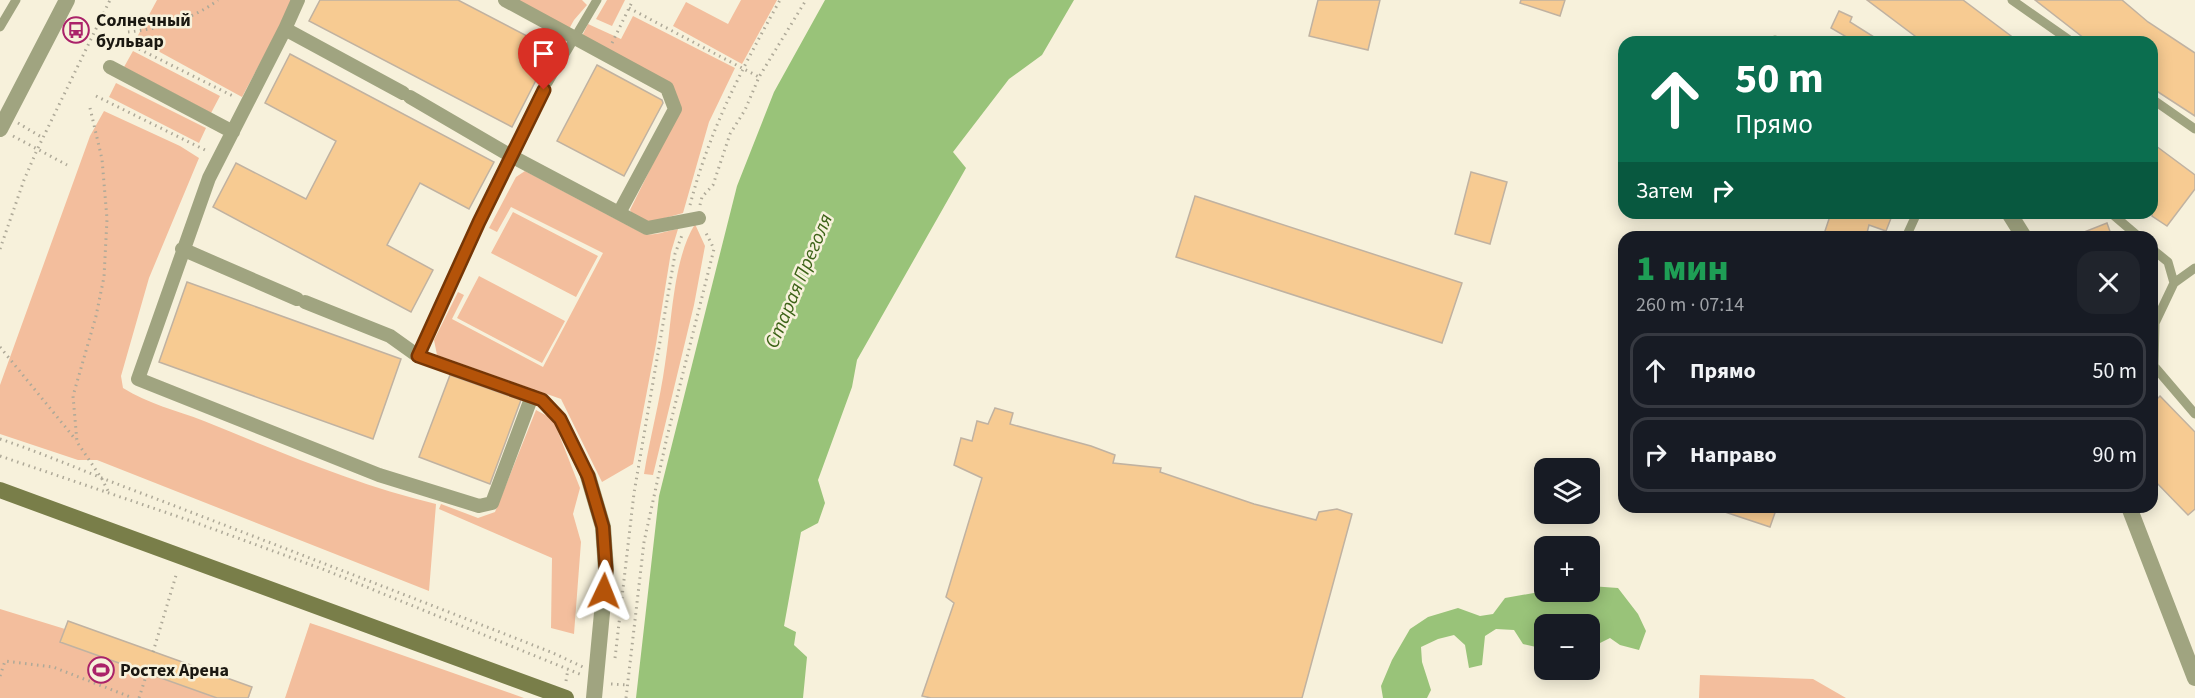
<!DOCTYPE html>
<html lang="ru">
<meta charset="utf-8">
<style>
:root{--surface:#171b24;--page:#20242c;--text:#f1f3f6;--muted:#9ea1a6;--line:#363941}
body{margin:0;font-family:"Source Sans 3",sans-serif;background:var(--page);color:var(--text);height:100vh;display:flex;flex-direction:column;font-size:22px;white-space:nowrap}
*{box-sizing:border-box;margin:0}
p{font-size:20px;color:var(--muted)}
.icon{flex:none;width:33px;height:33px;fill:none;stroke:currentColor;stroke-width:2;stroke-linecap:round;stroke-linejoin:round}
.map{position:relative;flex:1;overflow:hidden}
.panel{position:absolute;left:1618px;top:231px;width:540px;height:282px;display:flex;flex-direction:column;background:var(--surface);border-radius:18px;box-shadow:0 3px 15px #0003}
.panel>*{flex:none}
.banner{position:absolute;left:1618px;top:36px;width:540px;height:183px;border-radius:18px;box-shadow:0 3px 15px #0003;background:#0b6e4f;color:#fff;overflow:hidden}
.fabs{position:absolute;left:1534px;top:458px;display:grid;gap:12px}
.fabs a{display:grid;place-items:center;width:66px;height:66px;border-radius:12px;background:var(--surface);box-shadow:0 3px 15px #0003;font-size:30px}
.pin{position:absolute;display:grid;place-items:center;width:51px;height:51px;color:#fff;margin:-62px -26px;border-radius:50% 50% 50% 0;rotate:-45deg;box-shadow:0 0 6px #0007}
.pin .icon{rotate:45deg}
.me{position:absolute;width:66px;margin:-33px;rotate:2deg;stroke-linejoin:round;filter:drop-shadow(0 0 4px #0008)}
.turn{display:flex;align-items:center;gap:21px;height:126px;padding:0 18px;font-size:27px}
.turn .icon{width:78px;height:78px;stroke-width:2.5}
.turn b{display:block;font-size:42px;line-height:51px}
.then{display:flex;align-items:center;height:57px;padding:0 18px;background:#0003;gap:12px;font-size:22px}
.round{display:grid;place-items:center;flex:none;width:63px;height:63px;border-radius:18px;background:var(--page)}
.overview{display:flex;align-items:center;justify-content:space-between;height:102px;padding:0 18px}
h1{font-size:36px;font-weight:800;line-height:45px;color:#1e9e55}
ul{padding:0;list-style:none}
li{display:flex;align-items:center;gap:18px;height:75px;margin:0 12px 9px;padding:0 6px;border:3px solid var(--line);border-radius:18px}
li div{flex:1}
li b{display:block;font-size:22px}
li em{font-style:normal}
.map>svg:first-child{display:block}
.green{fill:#f3be9d}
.water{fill:#99c379}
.building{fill:#f7cb92;stroke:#c0b2a1;stroke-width:1.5}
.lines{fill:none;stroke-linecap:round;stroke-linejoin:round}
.path{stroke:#aea998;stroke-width:3;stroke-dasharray:1.5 4.5;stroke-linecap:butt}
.service{stroke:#a0a480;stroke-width:9}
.pedestrian{stroke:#a0a480;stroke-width:14}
.minor{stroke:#a0a480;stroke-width:16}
.secondary{stroke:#797e49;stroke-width:16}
.route-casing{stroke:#753606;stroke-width:15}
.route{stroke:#b45309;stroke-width:10}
.labels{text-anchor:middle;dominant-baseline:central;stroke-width:5;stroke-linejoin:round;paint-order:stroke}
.poi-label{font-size:18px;font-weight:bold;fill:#1b1811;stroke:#f7f1db;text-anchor:start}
.water-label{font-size:20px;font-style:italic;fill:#3c6317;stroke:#f7f1db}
</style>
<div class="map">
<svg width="2195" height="698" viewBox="0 0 2195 698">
<rect width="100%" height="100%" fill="#f7f1db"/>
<path class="green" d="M157 0H294L242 97 136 39Z
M517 0H582L587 5 574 20 569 29Z
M607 0H625L612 26 596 19Z
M741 0H777L742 64 673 26 686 2 728 24Z
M633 16 735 68 709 122 683 213 647 223 633 215 630 210 680 109 672 86 581 38 588 24 621 39Z
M133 51 220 96 211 113 124 67Z
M116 83 206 128 199 143 109 97Z
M104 111 180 146 199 158 149 278 121 376 123 388C148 404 176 410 204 421 280 452 357 485 436 504L429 591 97 460H78L0 434V385L90 136Z
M525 171 644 234C657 236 665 231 678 229L671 252 656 344 633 464 602 482 561 399 437 355 434 340 458 292 464 295 452 319 543 367 603 253 511 207 497 232 489 228 516 177Z
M513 212 598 256 576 297 491 253Z
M695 224 705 246 694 305 653 475 644 474C650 437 660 401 665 364 672 322 673 259 695 224Z
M479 276 565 321 542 363 457 318Z
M536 410 553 419 580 488 573 514 581 542 574 634 551 628 552 558 439 509 441 504 478 518 495 512Z
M0 609 65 629 68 621 252 687 249 698H0Z
M310 623 325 628 524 698H285Z
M1700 675 1813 679 1846 698H1699Z"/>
<path class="water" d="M825 0H1074L1042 55 1009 79 953 152 966 168 857 360 852 387 818 480 825 503 818 523 801 532 784 626 796 632 794 645 807 657 803 698H636L659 496 737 186 774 92Z
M1590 586 1618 588 1638 614 1646 631 1639 650 1620 645 1610 638 1598 644 1590 645V624H1545V649L1523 644 1514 630 1496 629 1485 636 1482 665 1469 668 1465 645 1454 635 1438 639 1421 647 1422 662 1431 690 1427 698H1383L1381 686 1392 660 1410 629 1428 617 1458 608 1480 616 1493 614 1505 598 1545 591H1590Z"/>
<path class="building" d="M320 0H458L552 49 512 127 309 21Z
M1318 0H1380L1368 50 1309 36Z
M1521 0H1565L1560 16 1520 3Z
M1867 0H1963L2019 42H1923Z
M2035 0H2122L2148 22 2195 53V116L2152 88V42H2089Z
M1839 11 1852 17 1850 22 1882 42H1855L1831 28Z
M290 54 494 162 469 209 420 183 387 245 433 270 411 312 213 207 236 163 306 199 336 141 265 103Z
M597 65 662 100 663 103 624 176 557 141Z
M2152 143 2195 175V189L2167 226 2152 216Z
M1471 172 1507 182 1490 244 1455 234Z
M1195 196 1462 283 1442 343 1176 257Z
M1831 213H1893L1886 231 1869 225 1866 237H1823Z
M2107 223 2112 237H2074V236Z
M187 282 401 359 373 439 159 362Z
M450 375 521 400 490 484 419 457Z
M2160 396 2195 432V509L2188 515 2152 478V404Z
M995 408 1013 413 1010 424 1091 446 1115 455 1113 463 1161 468 1160 472 1254 504 1316 520 1319 512 1337 509 1352 514 1302 698H931L922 696 954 603 946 597 982 478 954 465 961 438 972 441 977 421 988 424Z
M1717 507H1777L1770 527 1716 509Z
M68 621 252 687 248 698H217L60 642Z"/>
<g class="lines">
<path class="path" d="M629 8 759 77
M128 32C160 29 193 19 218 0
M123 41 235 97
M612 43 633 0
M96 96 207 151
M90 108 102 159 107 219 104 277 96 316 73 396 77 442 102 479 108 491
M18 123 43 138
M13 136 67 165
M690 205C710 128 742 69 780 0
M700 205 702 197 713 185 730 134 745 110 759 77 806 0
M0 249 24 180 37 150 110 0
M0 347 76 440
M0 439C51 456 99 478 149 496 284 548 419 600 553 653L583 667
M0 456 194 522 325 570 582 675
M153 652 177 572
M615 658 634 493 675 254 682 235
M0 676 5 661 53 667 133 698
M566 681 568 669
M611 684 627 685
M139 698 147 673
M626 698 644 542 667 437 714 249 705 231"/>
<path class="service" d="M2012 0 2072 42
M0 27 16 0
M1775 40 1782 42
M548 83 597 0
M544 90 479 222 418 356 542 400 560 419 588 476
M2152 99 2195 129
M2111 213 2139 237
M1906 237 1917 213
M2152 249 2168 262 2174 283 2155 323 2154 366 2195 414
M2174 283 2195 268"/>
<path class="pedestrian" d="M298 0 285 29 403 93
M505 0 667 88 675 109 619 213
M285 29 209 178 138 379 379 475 479 506 492 503 532 396
M110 67 233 132
M410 97 511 156 647 228 699 218
M182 249 297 299
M305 302 390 336 418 356"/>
<path class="minor" d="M0 129 67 0
M2009 213 2024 237
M588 476 603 527 606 570 594 698
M2129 507 2195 678"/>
<path class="secondary" d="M0 490 566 698"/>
</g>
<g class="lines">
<g class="route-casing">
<path id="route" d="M544 90 479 222 418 356 542 400 560 419 588 476 603 527 606 570 604 591"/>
</g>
<use href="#route" class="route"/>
</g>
<defs>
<g id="bus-ring" transform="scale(1.35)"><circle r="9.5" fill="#f7f1db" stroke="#aa2269" stroke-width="1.5"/><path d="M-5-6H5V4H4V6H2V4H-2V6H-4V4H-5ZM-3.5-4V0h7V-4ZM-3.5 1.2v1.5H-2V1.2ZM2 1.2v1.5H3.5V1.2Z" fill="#aa2269"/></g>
<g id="stadium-ring" transform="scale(1.35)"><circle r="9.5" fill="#f7f1db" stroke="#aa2269" stroke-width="1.5"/><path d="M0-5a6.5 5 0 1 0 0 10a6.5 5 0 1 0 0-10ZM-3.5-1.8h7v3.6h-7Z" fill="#aa2269"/></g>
</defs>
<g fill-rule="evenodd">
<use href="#bus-ring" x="76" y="30"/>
<use href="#stadium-ring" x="101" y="670"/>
</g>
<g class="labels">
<g class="poi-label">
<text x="96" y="20">Солнечный<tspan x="96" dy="21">бульвар</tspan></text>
<text x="120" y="670">Ростех Арена</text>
</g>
<g class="water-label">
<text transform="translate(799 281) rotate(-67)">Старая Преголя</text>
</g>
</g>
</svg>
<div class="fabs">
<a><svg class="icon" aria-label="layers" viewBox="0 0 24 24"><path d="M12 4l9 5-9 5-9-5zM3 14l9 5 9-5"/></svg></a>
<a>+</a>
<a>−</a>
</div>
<div class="pin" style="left:544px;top:90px;background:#d93025"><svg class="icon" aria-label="arrive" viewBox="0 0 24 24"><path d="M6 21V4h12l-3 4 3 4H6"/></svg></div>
<svg class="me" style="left:604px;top:591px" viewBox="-20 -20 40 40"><path d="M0-17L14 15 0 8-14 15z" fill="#b45309" stroke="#fff" stroke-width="4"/></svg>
<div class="banner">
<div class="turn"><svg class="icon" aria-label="ahead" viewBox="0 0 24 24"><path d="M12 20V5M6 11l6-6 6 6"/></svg><div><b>50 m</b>Прямо</div></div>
<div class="then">Затем<svg class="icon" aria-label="right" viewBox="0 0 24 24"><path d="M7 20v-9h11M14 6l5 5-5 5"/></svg></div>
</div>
<section class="panel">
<div class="overview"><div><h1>1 мин</h1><p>260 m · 07:14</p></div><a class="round"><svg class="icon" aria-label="close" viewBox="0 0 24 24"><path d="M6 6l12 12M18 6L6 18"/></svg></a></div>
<ul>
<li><svg class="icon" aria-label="ahead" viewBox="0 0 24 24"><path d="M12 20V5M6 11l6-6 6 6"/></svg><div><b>Прямо</b></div><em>50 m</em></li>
<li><svg class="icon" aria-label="right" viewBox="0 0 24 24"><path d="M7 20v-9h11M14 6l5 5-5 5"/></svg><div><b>Направо</b></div><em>90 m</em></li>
</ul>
</section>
</div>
